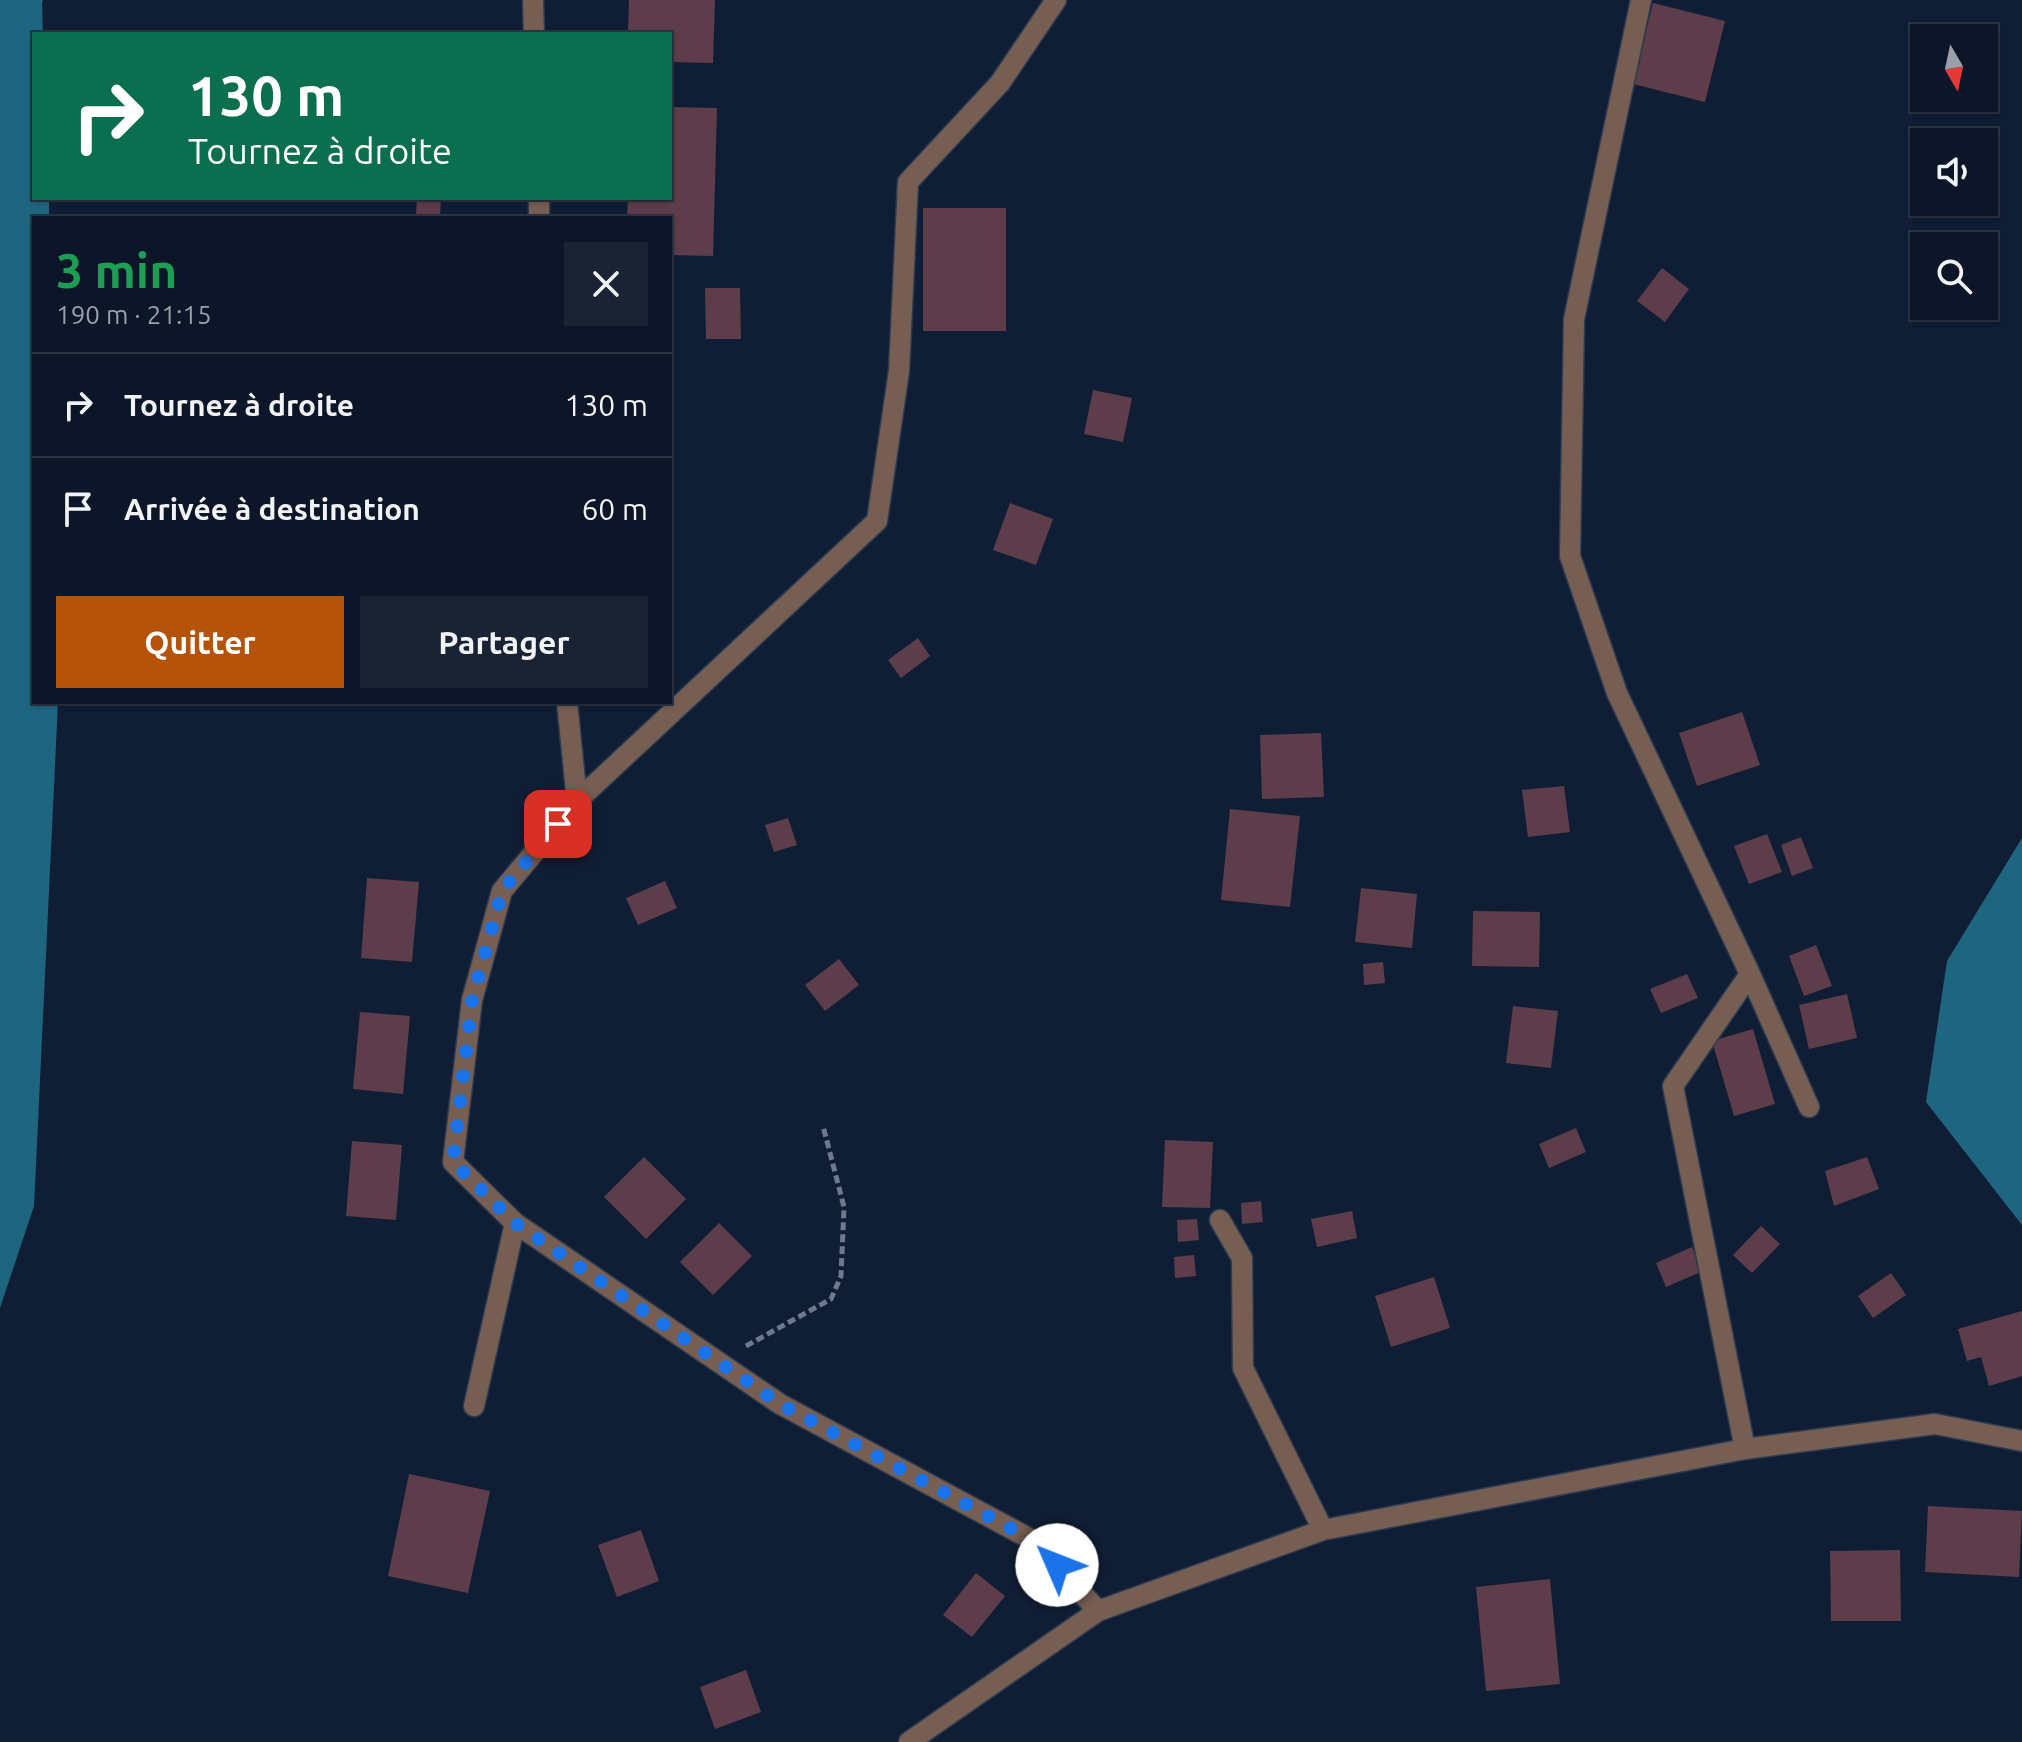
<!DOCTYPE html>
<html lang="fr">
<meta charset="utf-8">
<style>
:root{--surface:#0c1628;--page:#1a2334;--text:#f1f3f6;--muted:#9a9fa8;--line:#2c3545;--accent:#b45309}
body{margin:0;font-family:Ubuntu,sans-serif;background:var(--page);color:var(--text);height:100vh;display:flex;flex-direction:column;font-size:30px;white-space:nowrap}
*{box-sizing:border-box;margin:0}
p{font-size:26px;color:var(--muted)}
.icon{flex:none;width:44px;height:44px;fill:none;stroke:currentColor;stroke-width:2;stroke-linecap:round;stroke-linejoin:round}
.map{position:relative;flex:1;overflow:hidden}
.drawer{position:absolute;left:32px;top:216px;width:640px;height:488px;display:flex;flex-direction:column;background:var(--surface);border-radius:0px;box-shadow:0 2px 6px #0004,0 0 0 2px var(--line)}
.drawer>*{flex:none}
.hud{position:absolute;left:32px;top:32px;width:640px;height:168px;border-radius:0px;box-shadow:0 2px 6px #0004,0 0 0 2px var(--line);background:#0b6e4f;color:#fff;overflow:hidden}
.needle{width:52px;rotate:171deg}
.fabs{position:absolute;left:1910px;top:24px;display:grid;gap:16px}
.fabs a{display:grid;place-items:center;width:88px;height:88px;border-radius:0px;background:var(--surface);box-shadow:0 2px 6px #0004,0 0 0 2px var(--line);font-size:40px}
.pin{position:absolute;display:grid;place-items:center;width:68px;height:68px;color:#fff;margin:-34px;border-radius:16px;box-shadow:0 4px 12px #0006}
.me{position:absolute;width:88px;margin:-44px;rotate:314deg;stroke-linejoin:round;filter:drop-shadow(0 0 6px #0008)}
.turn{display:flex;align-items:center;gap:28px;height:168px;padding:0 24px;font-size:36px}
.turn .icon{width:104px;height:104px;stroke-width:2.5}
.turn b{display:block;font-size:56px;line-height:68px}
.round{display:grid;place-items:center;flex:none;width:84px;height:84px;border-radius:0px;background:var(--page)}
.overview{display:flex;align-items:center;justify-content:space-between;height:136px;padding:0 24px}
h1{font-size:48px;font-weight:700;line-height:60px;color:#1e9e55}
.button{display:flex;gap:16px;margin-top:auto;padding:16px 24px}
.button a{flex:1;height:92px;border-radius:0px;background:var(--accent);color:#fff;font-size:32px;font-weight:700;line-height:92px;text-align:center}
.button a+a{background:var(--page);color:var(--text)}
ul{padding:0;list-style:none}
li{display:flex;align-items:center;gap:24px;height:104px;padding:0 24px;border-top:2px solid var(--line)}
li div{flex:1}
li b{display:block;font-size:30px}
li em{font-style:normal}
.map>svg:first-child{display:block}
.water{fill:#1e6680}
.building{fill:#5d3d49}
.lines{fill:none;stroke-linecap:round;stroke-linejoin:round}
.minor-casing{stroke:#2d3b51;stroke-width:23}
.path{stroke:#6d798d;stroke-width:5;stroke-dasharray:8 4;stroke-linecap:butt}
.minor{stroke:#765e53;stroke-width:20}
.route{stroke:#1a73e8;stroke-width:14;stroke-dasharray:0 25.2}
</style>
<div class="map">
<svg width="2022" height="1742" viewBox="0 0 2022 1742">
<rect width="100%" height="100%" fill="#101e35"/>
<path class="water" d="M0 0H43L42 3 43 34H34V198H49V218H34V702H58L34 1206 0 1308Z
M2022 838V1225L1926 1102 1947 961Z"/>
<path class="building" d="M629 0H715L713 63 670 62V34H628Z
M1653 3 1725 21 1705 102 1633 84Z
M670 107 717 108 713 256 670 255V218H627L628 198H670Z
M417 198H441L440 215 416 214Z
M923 208H1006V331H923Z
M1662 268 1689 289 1665 322 1637 301Z
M705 288H740L741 339H706Z
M1093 390 1132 398 1123 442 1084 434Z
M1010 503 1053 519 1036 565 993 550Z
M918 638 930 656 901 678 888 660Z
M1742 712 1760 765 1697 786 1679 733Z
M1321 733 1324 797 1262 799 1260 735Z
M1564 786 1570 832 1528 837 1522 790Z
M1230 809 1300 816 1290 907 1221 900Z
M788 818 797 845 774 852 765 825Z
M1767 834 1782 872 1749 884 1734 846Z
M1801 837 1813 868 1792 876 1781 845Z
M367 878 419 882 412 962 361 958Z
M665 881 677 908 638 925 626 898Z
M1361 888 1417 894 1412 948 1355 942Z
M1473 911 1540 912 1539 967 1472 966Z
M1816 945 1832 986 1804 996 1789 956Z
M839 959 859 985 825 1011 805 985Z
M1383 962 1385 983 1364 985 1363 964Z
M1687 974 1698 998 1661 1013 1650 989Z
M1847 994 1857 1038 1809 1049 1799 1005Z
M1513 1006 1558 1011 1551 1068 1506 1063Z
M360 1012 410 1016 403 1094 353 1089Z
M1753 1029 1775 1104 1734 1116 1712 1041Z
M1576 1128 1586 1152 1549 1168 1539 1144Z
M1165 1140 1213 1142 1210 1208 1162 1207Z
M352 1141 402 1145 396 1220 346 1216Z
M644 1157 686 1199 646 1239 604 1197Z
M1867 1157 1879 1189 1834 1206 1825 1171Z
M1261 1201 1263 1222 1242 1224 1241 1203Z
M1352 1211 1357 1238 1317 1247 1311 1219Z
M1197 1219 1199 1240 1178 1242 1177 1220Z
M719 1223 752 1256 713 1295 680 1262Z
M1761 1226 1780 1244 1752 1273 1733 1255Z
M1692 1247 1703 1271 1666 1287 1656 1263Z
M1194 1255 1196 1276 1175 1278 1174 1257Z
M1891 1273 1906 1295 1873 1318 1858 1296Z
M1434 1277 1450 1328 1391 1347 1375 1296Z
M2022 1311V1376L1989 1386 1981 1357 1967 1361 1958 1329Z
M409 1474 490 1491 468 1593 388 1576Z
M1928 1506 2022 1511 2019 1577 1925 1572Z
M641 1530 659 1581 617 1597 598 1545Z
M1900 1550 1901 1621H1831L1830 1551Z
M976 1573 1005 1596 972 1637 943 1615Z
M1550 1579 1560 1684 1486 1691 1476 1587Z
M746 1670 761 1712 715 1729 700 1687Z"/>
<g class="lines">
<g class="minor-casing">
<path id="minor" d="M533 0 534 34
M1056 0 1000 83 908 182 899 371 877 521 577 801 502 891 472 1000 453 1162 515 1223 780 1404 1036 1542 1098 1611
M1641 0 1574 319 1570 556 1617 693 1750 974 1673 1086 1745 1449
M539 198V218
M567 702 577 801
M1750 974 1809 1107
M1220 1220 1242 1258 1243 1368 1323 1530
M474 1406 515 1223
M909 1742 1098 1611 1323 1530 1745 1449 1935 1424 2022 1441"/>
</g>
<path class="path" d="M746 1346 831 1299 841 1276 844 1207 823 1126"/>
<use href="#minor" class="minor"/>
</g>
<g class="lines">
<path class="route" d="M558 824 502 891 472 1000 453 1162 515 1223 780 1404 1036 1542 1057 1565"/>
</g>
</svg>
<div class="fabs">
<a><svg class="needle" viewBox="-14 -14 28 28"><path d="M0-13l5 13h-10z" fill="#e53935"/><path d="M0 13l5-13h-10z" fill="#9a9fa8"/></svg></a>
<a><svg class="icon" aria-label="sound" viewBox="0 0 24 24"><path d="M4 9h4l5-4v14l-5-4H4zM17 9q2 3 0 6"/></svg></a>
<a><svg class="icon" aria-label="search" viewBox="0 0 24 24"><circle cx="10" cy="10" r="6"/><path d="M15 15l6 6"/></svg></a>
</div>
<div class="pin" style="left:558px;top:824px;background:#d93025"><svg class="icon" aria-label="arrive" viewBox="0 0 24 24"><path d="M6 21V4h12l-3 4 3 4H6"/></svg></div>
<svg class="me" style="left:1057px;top:1565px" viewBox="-20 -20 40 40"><circle r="19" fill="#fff"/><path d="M0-13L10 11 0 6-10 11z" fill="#1a73e8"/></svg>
<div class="hud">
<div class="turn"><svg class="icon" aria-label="right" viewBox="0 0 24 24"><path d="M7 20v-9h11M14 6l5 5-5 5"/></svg><div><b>130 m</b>Tournez à droite</div></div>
</div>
<section class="drawer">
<div class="overview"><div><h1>3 min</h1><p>190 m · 21:15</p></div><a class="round"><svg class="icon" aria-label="close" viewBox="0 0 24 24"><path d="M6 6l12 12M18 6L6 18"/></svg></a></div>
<ul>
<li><svg class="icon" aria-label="right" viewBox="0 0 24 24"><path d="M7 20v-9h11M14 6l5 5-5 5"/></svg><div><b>Tournez à droite</b></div><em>130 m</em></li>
<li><svg class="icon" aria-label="arrive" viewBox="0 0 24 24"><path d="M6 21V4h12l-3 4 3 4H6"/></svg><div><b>Arrivée à destination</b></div><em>60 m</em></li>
</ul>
<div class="button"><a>Quitter</a><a>Partager</a></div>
</section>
</div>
